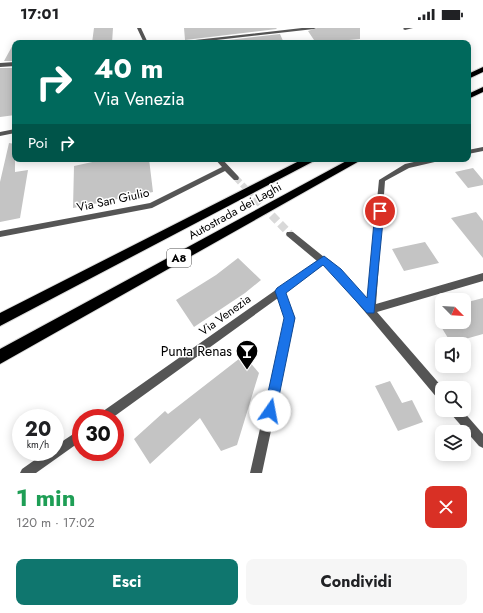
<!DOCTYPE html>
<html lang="it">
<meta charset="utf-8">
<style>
:root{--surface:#fff;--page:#f6f6f6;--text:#202124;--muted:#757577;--accent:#0f766e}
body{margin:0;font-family:Jost,sans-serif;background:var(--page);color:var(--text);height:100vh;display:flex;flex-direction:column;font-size:15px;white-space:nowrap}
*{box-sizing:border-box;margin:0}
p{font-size:13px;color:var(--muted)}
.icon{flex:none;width:22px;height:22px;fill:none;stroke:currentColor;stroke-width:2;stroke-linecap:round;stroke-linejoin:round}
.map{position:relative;height:445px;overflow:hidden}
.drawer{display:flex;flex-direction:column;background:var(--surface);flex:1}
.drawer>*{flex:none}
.banner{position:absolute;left:12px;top:12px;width:459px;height:122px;border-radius:8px;box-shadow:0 2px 10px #0003;background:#00695c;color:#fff;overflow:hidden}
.needle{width:26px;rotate:114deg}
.buttons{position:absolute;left:435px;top:265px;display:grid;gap:8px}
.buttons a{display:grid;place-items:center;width:36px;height:36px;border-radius:8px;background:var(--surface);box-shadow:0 2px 10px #0003;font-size:20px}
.speed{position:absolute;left:12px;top:381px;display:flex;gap:8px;font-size:20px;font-weight:700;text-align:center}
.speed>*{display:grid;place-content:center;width:52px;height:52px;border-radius:50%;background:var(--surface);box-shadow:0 2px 10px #0003;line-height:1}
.speed small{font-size:10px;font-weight:400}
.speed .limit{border:6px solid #d22;background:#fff;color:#111}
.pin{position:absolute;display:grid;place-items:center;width:34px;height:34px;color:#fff;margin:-17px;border:2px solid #fff;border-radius:50%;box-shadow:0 1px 4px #0007}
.me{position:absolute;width:44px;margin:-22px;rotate:12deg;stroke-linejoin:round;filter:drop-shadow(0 0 3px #0008)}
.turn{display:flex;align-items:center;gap:14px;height:84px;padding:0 16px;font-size:18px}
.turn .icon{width:52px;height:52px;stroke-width:2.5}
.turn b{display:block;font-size:28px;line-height:34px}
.then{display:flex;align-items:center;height:38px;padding:0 16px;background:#0003;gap:8px;font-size:15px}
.round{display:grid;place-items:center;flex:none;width:42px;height:42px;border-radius:8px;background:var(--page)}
.headline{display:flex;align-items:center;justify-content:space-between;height:68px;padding:0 16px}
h1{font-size:24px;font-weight:700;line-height:30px;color:#1e9e55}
.primary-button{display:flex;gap:8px;margin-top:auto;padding:8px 16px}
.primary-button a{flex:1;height:46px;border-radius:8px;background:var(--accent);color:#fff;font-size:16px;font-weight:700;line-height:46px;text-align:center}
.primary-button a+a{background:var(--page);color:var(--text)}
.status{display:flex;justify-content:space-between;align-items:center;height:28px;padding:0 20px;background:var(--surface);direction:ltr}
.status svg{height:11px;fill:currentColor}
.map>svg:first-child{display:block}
.building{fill:#c4c4c4}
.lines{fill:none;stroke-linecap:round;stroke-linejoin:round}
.minor-tunnel-far1{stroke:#d9d9d9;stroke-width:6;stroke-dasharray:6 3;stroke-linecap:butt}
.minor-tunnel{stroke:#d9d9d9;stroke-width:8;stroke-dasharray:8 4;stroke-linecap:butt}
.motorway-casing{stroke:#dbdbdb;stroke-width:2}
.minor{fill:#555;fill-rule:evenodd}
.motorway{fill:#000;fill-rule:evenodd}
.route{fill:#1a73e8;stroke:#114b97}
.labels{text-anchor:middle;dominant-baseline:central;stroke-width:3;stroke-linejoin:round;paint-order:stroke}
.shield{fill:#fff;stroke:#4c4c4c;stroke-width:1}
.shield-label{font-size:11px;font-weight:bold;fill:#000}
.street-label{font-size:12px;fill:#000;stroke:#fff}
.near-poi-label{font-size:14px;fill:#000;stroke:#fff;text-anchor:end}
</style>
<div class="status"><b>17:01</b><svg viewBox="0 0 49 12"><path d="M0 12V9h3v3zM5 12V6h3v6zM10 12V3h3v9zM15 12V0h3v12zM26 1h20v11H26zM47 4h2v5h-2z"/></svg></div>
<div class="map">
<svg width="483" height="445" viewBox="0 0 483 445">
<rect width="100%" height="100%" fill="#fff"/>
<path class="building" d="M94 0H113L112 15H92Z
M184 0H276L277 1 185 12Z
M317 0H360V11L316 15 308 3Z
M280 6 284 15H203Z
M15 13V33H4Z
M0 40H15V87L0 89Z
M9 115 15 116V144L28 142 20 190 0 194V154Z
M106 131H149L153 164 73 180 74 138Z
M473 140 483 152V157L468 160 455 144Z
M476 184 483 193V230L451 190Z
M425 214 439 235 404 243 392 221Z
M238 230 261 252 245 265 194 299 176 272 216 247Z
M483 270V306L451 315 437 292 442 291V294H464V275Z
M244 327 259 345 237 417 221 423 200 390 150 436 134 411 165 383 168 386Z
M390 353 402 375 412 372 423 394 398 403 375 358Z"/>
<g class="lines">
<path class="minor-tunnel-far1" d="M236 150 256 171"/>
<path class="minor-tunnel" d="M255 170 290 206"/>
<g class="motorway-casing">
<path id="motorway" d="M483 39V44L468 51V46Z
M483 59V64L468 71V66Z
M303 131H316L314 133 0 298V285Z
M350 131H363L0 336V321Z"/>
</g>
<path class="minor" d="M137 0H141L148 15H144Z
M302 0H316L314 1 190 15H175L177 14Z
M404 0H413L405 2 403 1Z
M15 34V38L0 39V35Z
M15 101V105L0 108V104Z
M483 119V123L468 126V122Z
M215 131H222L238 148 239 150 238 152H234L225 143 152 180 0 209V203L150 175 222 139Z
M427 131H440L439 133 409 140 385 153 376 276 483 245V253L377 284 443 360 442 372 438 371 334 247 323 237 285 265 295 290 262 445H250L285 290 278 270 112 390H98L99 386 317 233 287 208 286 206 287 204H293L324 229C334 232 359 263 367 273L379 152 405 136Z
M450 382H462L483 406V420L479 418 451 386Z
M81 401V413L36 445H20L22 441 46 424H55V418Z"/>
<use href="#motorway" class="motorway"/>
</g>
<path class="route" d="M380 180 384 183 374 285H367L323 237 286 265 295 290 276 383 274 387 270 389 265 387 264 383 284 290 275 263 277 260 324 228 341 241 367 270 375 183Z"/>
<defs>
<g id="bar-pin" transform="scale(1.15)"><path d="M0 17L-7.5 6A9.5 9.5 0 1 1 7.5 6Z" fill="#000" stroke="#fff"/><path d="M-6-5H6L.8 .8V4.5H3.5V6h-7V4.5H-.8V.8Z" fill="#fff"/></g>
</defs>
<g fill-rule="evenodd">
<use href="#bar-pin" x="247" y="323"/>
</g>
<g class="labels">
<rect class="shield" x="167" y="221" width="24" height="18" rx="3"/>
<g class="shield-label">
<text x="179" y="230">A8</text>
</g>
<g class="street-label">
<text transform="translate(113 172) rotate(-12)">Via San Giulio</text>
<text transform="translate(235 183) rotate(-29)">Autostrada dei Laghi</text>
<text transform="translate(225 287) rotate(-36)">Via Venezia</text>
</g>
<g class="near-poi-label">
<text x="232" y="323">Punta Renas</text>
</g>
</g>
</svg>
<div class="buttons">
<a><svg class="needle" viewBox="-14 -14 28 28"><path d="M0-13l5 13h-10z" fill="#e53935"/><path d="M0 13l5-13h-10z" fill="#757577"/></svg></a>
<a><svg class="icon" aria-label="sound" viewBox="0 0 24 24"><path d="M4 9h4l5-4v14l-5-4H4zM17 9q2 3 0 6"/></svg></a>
<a><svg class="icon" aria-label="search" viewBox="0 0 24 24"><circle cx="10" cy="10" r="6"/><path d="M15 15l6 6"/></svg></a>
<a><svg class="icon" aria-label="layers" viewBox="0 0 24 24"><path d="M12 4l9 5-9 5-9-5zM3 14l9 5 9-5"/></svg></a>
</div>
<div class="speed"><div>20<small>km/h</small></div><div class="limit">30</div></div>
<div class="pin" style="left:380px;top:183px;background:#d93025"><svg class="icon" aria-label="arrive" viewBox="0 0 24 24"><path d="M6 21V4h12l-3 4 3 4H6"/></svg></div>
<svg class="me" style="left:270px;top:383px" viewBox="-20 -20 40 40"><circle r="19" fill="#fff"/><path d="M0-13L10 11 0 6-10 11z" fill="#1a73e8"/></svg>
<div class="banner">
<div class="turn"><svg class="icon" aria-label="right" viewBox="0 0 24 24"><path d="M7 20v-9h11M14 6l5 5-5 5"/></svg><div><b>40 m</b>Via Venezia</div></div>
<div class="then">Poi<svg class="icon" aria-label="right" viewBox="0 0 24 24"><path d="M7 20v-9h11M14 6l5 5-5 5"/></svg></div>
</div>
</div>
<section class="drawer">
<div class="headline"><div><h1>1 min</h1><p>120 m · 17:02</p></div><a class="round" style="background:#d93025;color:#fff"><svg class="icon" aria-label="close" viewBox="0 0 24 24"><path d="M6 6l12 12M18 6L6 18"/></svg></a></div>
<div class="primary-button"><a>Esci</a><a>Condividi</a></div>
</section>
